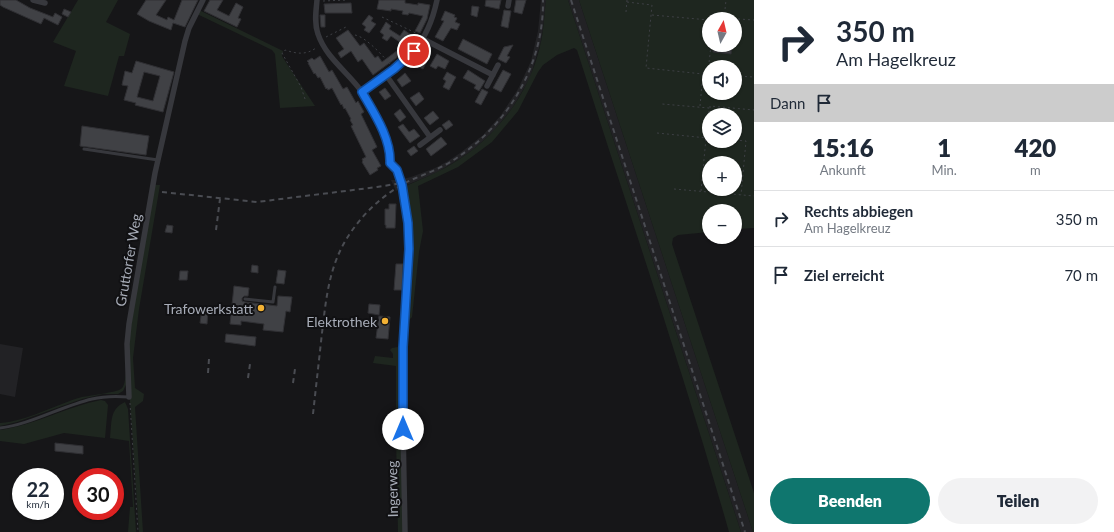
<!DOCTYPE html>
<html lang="de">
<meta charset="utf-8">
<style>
:root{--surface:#fff;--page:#f2f2f3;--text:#1f2937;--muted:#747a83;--line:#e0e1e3;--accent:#0f766e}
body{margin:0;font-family:Lato,sans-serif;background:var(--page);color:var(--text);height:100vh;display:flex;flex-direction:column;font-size:15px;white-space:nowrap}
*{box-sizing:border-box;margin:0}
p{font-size:13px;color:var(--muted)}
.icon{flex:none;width:22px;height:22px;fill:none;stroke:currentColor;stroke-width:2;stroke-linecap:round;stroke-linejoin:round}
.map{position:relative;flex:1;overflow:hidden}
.panel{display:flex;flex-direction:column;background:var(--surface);width:360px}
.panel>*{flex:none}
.top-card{background:#fff;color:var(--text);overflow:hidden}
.needle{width:26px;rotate:8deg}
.buttons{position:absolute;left:702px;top:12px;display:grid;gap:8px}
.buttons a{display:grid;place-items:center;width:40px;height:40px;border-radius:50%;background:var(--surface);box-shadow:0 1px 3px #0004;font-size:20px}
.speed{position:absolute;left:12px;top:468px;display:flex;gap:8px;font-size:20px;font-weight:700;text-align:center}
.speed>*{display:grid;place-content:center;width:52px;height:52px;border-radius:50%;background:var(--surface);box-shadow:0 1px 3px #0004;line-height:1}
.speed small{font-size:10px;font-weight:400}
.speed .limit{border:6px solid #d22;background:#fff;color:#111}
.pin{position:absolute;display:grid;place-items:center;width:34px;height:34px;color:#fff;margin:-17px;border:2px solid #fff;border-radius:50%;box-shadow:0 1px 4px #0007}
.me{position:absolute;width:44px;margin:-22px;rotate:0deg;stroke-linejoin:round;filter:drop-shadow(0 0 3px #0008)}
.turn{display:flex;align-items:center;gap:14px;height:84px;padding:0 16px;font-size:18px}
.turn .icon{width:52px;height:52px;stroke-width:2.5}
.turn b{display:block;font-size:28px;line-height:34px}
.then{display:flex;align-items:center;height:38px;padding:0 16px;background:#0003;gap:8px;font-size:15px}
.eta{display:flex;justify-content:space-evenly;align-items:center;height:68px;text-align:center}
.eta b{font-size:24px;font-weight:800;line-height:28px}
.primary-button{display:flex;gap:8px;margin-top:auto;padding:8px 16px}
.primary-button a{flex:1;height:46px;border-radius:24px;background:var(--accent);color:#fff;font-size:16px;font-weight:800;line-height:46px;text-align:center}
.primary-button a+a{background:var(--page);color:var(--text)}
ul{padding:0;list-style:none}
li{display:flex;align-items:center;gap:12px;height:56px;padding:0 16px;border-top:1px solid var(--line)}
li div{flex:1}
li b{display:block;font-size:15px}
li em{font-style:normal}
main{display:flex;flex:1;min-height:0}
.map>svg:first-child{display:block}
.built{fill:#222225}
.green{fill:#1e261f;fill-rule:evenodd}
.building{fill:#404145;stroke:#303034;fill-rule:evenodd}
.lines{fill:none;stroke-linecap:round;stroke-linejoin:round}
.path{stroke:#3d3f44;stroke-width:1;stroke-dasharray:2 3;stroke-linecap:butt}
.lane{stroke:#37383d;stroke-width:3}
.street{stroke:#37383d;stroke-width:5.5}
.rail{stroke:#4a4c52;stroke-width:2;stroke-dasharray:5 4;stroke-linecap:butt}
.route-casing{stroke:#114b97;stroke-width:10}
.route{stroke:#1a73e8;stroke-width:7}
.poi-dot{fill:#f2b134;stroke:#111113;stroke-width:1.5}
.labels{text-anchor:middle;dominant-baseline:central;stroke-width:4;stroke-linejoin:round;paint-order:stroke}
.street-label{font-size:14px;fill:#a8adb8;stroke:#111113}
.poi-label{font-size:14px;fill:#a8adb8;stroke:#111113;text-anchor:end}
</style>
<main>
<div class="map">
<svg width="754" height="532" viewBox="0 0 754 532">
<rect width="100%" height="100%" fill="#161618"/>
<path class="built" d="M541 0H546L543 29 540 45 530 78 513 107 494 131 474 149 461 158 436 173 402 187 396 191 391 180H398L411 177 435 168 448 161 460 153 483 135 501 115 518 89 531 61 538 31Z
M568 0H579L753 532H741Z
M0 344 23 348 15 397 0 394Z"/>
<path class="green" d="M78 0H118L106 22 130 34 124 56H119L108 96 64 86 76 51 53 42Z
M546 0H568L741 532H729C683 370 628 211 577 50L574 48 557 55 543 65 538 72 518 111 492 142 458 167 418 186 423 231 419 252 412 317 409 320H405L410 249 403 187C419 180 435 174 450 165 494 140 529 95 540 46 544 31 544 15 546 0Z
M579 0H754V228L735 229V211H709V232L678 235 673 238 672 244 754 493V532H753ZM709 19H735V45H709ZM709 67H735V93H709ZM709 115H735V141H709ZM709 163H735V189H709Z
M199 10 283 51 282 56 287 64 315 106 280 108 275 54 272 50 197 14Z
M154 185H160L139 309 133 358 135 388 144 394 143 401 135 407 143 532H139L128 372V343Z
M398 347H402V421L395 426 390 425 391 423 396 418V366L373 363 375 356 393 358V354L390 350 392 348Z
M126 372V385L123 391 118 394H103L82 399 17 422 0 426V423C28 421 54 405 82 397 89 396 117 392 121 389 125 386 125 378 126 372Z
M101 400 105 401 108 405 105 438 64 433 24 444 0 441V430C35 425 66 407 101 400Z
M125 402 128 409 136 532H128L130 507H133L129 441 110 438C112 423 109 409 125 402Z
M390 430C396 430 399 431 402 437L403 532H398L396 437Z"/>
<path class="building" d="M0 0H16L30 8 53 17 55 13 62 17 58 25 44 18 41 24 3 7 0 5Z
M146 0H166L156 15 167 20 168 17 174 20 182 0H198L185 27 173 23 171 30 149 21 137 14Z
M210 0H223L217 10 229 16 236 3 243 7 238 18 241 19 237 27 204 11Z
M379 0H405V3L418 5V3L430 5 427 19 420 33 415 31 423 16 409 13 408 15 402 14 403 11 391 9V11L377 9Z
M486 0H501L499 9 485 6Z
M516 0H526L522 14 514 12Z
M351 3 352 13H325L324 4Z
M472 6 479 7 477 17 471 15Z
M64 9 71 12 68 17 62 14Z
M504 10 511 11 508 28 501 26Z
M445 11 455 15 454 17 457 18 455 22 460 24 457 30 451 28 443 41 435 37 444 21 441 20Z
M320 15H325V27H321Z
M369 15 373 18 371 21 376 24 369 33 364 30 366 27 362 24Z
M386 22 391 26 389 29 400 36 404 30 414 37 403 53 373 75 362 59 358 62 351 51 341 58 338 53 344 49 336 38 348 30 360 46 364 43 375 58 378 56 382 62 402 47 399 46 401 43 391 36 387 41 382 38 384 35 380 32Z
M463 39 492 54 487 64 458 49Z
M513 45 507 56 510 57 506 63 498 59 504 47Z
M713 45H732L731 54 713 52Z
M437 54 449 61 445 69 438 66 436 69 430 66Z
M320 56 329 72 332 70 343 89 347 87 356 103 358 101 364 112 361 114 377 147 372 150 381 166 377 168 378 170 370 175 362 162 363 161 362 159 366 157 351 126 353 125 350 120 351 119 345 108 344 109 342 104 341 105 332 88 328 90 327 88 326 89 320 77 318 78 315 73 314 74 308 63H309L307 61 312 58 314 60Z
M421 58 427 61 423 69 417 66Z
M136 61 174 72 163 112 135 105 136 103 124 100 128 86 122 85 125 71 132 73ZM144 72 160 76 153 101 137 97Z
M468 70 485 81 479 91 474 88 476 85 463 78Z
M503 70 511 74 501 92 493 88Z
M447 72 456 77 449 90 443 87 446 81 443 79Z
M405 73 411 81 402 87 397 80Z
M385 88 391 96 385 100 379 92Z
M482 89 488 92 481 105 475 102Z
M419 92 424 99 416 106 410 98Z
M400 109 406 117 400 122 394 114Z
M433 111 439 118 430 125 424 118Z
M449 120 453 125 446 130 442 125Z
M403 124 409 132 414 129 420 136 410 143 398 127Z
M82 126 149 136 146 155 80 146Z
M441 137 447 144 431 156 426 149Z
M414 146 418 151 411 156 407 151Z
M389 204H396L395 228H386V225H385V209H389Z
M167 225 173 226 172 233 165 232Z
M396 264H403L402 290H394Z
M252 265 258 266V273L251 272Z
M278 270 286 271 284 284 276 283Z
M180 271H188L187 280H179Z
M234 286 249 288 248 296H244L242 298V301L245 302 277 306 278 296 292 297 290 312 286 311 283 332 263 330 264 324 241 321V325L230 324Z
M369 304 380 305 379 315 368 313Z
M202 309 208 310 207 324 200 323Z
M379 316 390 317 388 339 376 338Z
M226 334 256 337 255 346 225 342Z
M55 443 83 446V454L55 451Z"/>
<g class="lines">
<path class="path" d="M323 1 347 0
M627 2 652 5 646 68 703 74
M626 12 627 0
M652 15 709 20
M382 17 418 34
M724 19 726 0
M738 19 754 20
M355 35C366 37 383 56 390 64
M326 37 346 27
M708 72 711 45
M735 76 754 77
M305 99 301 87 282 53 285 50C297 54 306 55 316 48
M700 106 703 74 708 73
M710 108V106L754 110
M657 133 707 138 709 108 662 104
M735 140 746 141 741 195
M674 189 754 196
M701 191 706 138
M130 403 138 532"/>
<path class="lane" d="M84 149 158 160
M245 299 273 302 275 287
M0 428C29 425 62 406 92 399 104 396 117 396 129 397"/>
<path class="street" d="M33 0 45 3
M317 0C316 11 314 23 318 34 326 58 348 72 362 92 372 106 386 135 390 151 391 154 390 159 390 163 392 165 395 167 397 169 403 179 407 210 408 222 412 264 405 306 403 347 402 408 404 470 405 532
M508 6 509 0
M423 39 493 75
M386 75 430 137
M487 86 498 65
M362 92C402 63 426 52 437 0
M420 145 440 130
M129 397 127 344 129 324 155 173 185 41 189 28 203 0"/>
<path class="rail" d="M571 0 745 532
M162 192 257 202 377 187 402 183
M216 230 220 199
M208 373 209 359
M248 378 250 364
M293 383 295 369
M313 414C316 387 319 360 322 333 326 299 329 265 349 235 364 212 386 192 411 180 423 175 436 170 447 164 505 130 544 68 543 0"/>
</g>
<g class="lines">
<g class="route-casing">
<path id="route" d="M403 429V347L409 249 408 223 402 185 397 170 390 163C391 138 374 113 362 92L394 69 414 51"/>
</g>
<use href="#route" class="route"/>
</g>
<g class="poi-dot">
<circle cx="261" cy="308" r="4"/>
<circle cx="385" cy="321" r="4"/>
</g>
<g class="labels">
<g class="street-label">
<text transform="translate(128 260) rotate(-80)">Gruttorfer Weg</text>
<text transform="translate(392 489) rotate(-91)">Ingerweg</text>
</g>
<g class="poi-label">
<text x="253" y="308">Trafowerkstatt</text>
<text x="377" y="321">Elektrothek</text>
</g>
</g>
</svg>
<div class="buttons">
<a><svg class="needle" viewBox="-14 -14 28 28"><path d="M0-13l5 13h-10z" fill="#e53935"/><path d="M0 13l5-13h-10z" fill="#747a83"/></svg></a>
<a><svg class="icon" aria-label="sound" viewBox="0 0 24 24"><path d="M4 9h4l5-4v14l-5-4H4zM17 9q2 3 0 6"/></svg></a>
<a><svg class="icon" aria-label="layers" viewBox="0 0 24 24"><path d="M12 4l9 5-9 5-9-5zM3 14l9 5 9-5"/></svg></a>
<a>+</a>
<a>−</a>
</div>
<div class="speed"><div>22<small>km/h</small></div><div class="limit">30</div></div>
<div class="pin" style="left:414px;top:51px;background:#d93025"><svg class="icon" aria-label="arrive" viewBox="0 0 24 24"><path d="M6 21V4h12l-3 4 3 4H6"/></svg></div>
<svg class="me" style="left:403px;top:429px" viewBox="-20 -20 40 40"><circle r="19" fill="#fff"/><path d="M0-13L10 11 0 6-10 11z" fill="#1a73e8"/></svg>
</div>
<section class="panel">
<div class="top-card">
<div class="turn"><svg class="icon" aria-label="right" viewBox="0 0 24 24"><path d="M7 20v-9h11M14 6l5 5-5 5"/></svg><div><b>350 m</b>Am Hagelkreuz</div></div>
<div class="then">Dann<svg class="icon" aria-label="arrive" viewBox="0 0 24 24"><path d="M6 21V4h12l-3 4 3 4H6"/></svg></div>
</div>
<div class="eta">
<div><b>15:16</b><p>Ankunft</p></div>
<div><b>1</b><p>Min.</p></div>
<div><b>420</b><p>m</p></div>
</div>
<ul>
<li><svg class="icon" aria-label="right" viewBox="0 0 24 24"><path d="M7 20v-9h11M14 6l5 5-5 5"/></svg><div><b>Rechts abbiegen</b><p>Am Hagelkreuz</p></div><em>350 m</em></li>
<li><svg class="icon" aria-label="arrive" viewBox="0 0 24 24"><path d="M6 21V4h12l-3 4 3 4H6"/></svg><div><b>Ziel erreicht</b></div><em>70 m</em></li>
</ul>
<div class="primary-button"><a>Beenden</a><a>Teilen</a></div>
</section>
</main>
